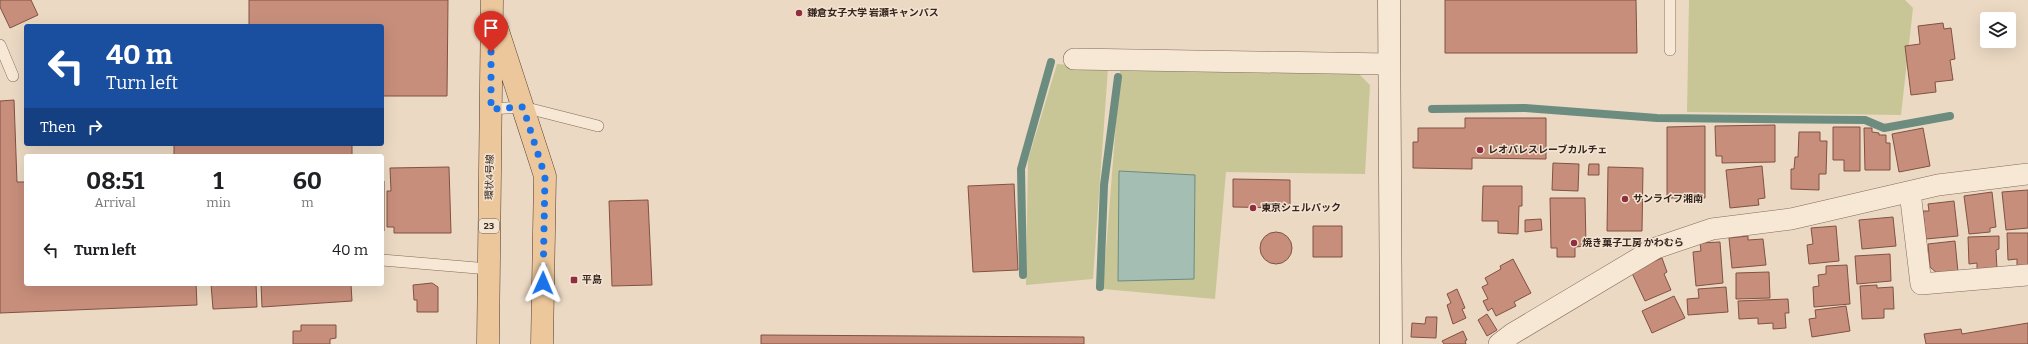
<!DOCTYPE html>
<meta charset="utf-8">
<style>
:root{--surface:#fff;--page:#f6f6f6;--text:#202124;--muted:#757577}
body{margin:0;font-family:Bitter,"Noto Sans JP",serif;background:var(--page);color:var(--text);height:100vh;display:flex;flex-direction:column;font-size:15px;white-space:nowrap}
*{box-sizing:border-box;margin:0}
p{font-size:13px;color:var(--muted)}
.icon{flex:none;width:22px;height:22px;fill:none;stroke:currentColor;stroke-width:2;stroke-linecap:round;stroke-linejoin:round}
.map{position:relative;flex:1;overflow:hidden}
.side{position:absolute;left:24px;top:154px;width:360px;height:132px;display:flex;flex-direction:column;background:var(--surface);border-radius:4px;box-shadow:0 4px 16px #0002}
.side>*{flex:none}
.banner{position:absolute;left:24px;top:24px;width:360px;height:122px;border-radius:4px;box-shadow:0 4px 16px #0002;background:#1a4fa0;color:#fff;overflow:hidden}
.controls{position:absolute;left:1980px;top:12px;display:grid;gap:8px}
.controls a{display:grid;place-items:center;width:36px;height:36px;border-radius:4px;background:var(--surface);box-shadow:0 4px 16px #0002;font-size:20px}
.pin{position:absolute;display:grid;place-items:center;width:34px;height:34px;color:#fff;margin:-41px -17px;border-radius:50% 50% 50% 0;rotate:-45deg;box-shadow:0 0 4px #0007}
.pin .icon{rotate:45deg}
.me{position:absolute;width:44px;margin:-22px;rotate:1deg;stroke-linejoin:round;filter:drop-shadow(0 0 3px #0008)}
.turn{display:flex;align-items:center;gap:14px;height:84px;padding:0 16px;font-size:18px}
.turn .icon{width:52px;height:52px;stroke-width:2.5}
.turn b{display:block;font-size:28px;line-height:34px}
.then{display:flex;align-items:center;height:38px;padding:0 16px;background:#0003;gap:8px;font-size:15px}
.eta{display:flex;justify-content:space-evenly;align-items:center;height:68px;text-align:center}
.eta b{font-size:24px;font-weight:700;line-height:28px}
ul{padding:0;list-style:none}
li{display:flex;align-items:center;gap:12px;height:56px;padding:0 16px}
li div{flex:1}
li b{display:block;font-size:15px}
li em{font-style:normal}
.map>svg:first-child{display:block}
.green{fill:#c8c697}
.water{fill:#a5beb3;stroke:#6c8c7f}
.lines{fill:none;stroke-linecap:round;stroke-linejoin:round}
.stream{stroke:#6c8c7f;stroke-width:8}
.building{fill:#c78e7b;stroke:#825142}
.lane-casing{stroke:#846a5b;stroke-width:12}
.street-casing{stroke:#846a5b;stroke-width:22}
.secondary-casing{stroke:#664c3e;stroke-width:23}
.primary-casing{stroke:#523a2f;stroke-width:23}
.lane{stroke:#f7e7d5;stroke-width:11}
.street{stroke:#f7e7d5;stroke-width:21}
.secondary{stroke:#f7e7d5;stroke-width:22}
.primary{stroke:#ecc79c;stroke-width:22}
.route{stroke:#1a73e8;stroke-width:7;stroke-dasharray:0 12.6}
.poi-dot{fill:#8f2e3f;stroke:#f3e4d2;stroke-width:1.5}
.labels{text-anchor:middle;dominant-baseline:central;stroke-width:3;stroke-linejoin:round;paint-order:stroke}
.shield{fill:#f3e4d2;stroke:#6e5e54;stroke-width:1}
.shield-label{font-size:9px;font-weight:bold;fill:#35251e}
.poi-label{font-size:10px;font-weight:bold;fill:#35251e;stroke:#f3e4d2;text-anchor:start}
.street-label{font-size:10px;fill:#35251e;stroke:#f3e4d2}
</style>
<div class="map">
<svg width="2028" height="344" viewBox="0 0 2028 344">
<rect width="100%" height="100%" fill="#ebd9c3"/>
<path class="green" d="M1689 0H1905L1913 8 1901 115 1687 112Z
M1057 64 1108 68 1093 279 1026 285 1028 160Z
M1238 69 1356 71 1370 85 1365 174 1226 172 1215 299 1103 289 1120 71Z"/>
<path class="water" d="M1119 171 1195 175 1194 279 1118 281Z"/>
<g class="lines">
<path class="stream" d="M1432 109 1525 108 1657 118 1865 120 1884 128 1950 116
M1023 275 1021 169 1051 62
M1100 287 1104 185 1118 77"/>
</g>
<path class="building" d="M0 0H31L38 15 10 28 0 7Z
M249 0H448L447 96H382V26H249Z
M1445 0H1636L1637 53H1445Z
M1943 23 1944 29 1951 28 1955 59 1950 60 1953 80 1935 82 1936 92 1911 95 1905 46 1920 44 1918 26Z
M14 100 17 182H26V284H196L197 305 0 313V101Z
M1465 118H1546V159L1472 158V169L1413 168V142H1418V128H1465Z
M1775 125V162L1722 163V156H1716L1715 126Z
M1705 126V198H1667V127Z
M1833 127H1860V171H1844V160H1833Z
M1864 128H1872V132L1879 133V135H1886V143H1890V170H1865Z
M1923 128 1930 166 1899 172 1892 134Z
M1799 132H1820V141H1827L1826 174H1819V190L1791 189V169H1794L1795 157H1798Z
M174 144H352V156H174Z
M1553 163 1579 164 1578 191 1552 190Z
M1589 164H1599V175H1588Z
M1762 166 1765 198 1758 199 1759 205 1730 208 1726 170Z
M449 167 451 233H394V227H387V191H391L390 168Z
M1608 167 1643 168 1642 231H1607Z
M1233 179 1290 180V208L1233 207Z
M382 181H384V231L382 230Z
M1014 184 1018 270 973 272 968 186Z
M1483 186H1522V206H1519L1518 234 1498 233V221H1482Z
M2028 190V228L2006 230 2002 192Z
M1992 192 1996 227 1990 228V232L1969 234 1964 196Z
M1550 198H1585L1586 246 1575 247V257H1557V248H1551Z
M648 200 652 285 612 286 609 201Z
M1954 201 1958 236 1926 239 1923 211H1929L1928 204Z
M1893 217 1896 246 1862 249 1859 220Z
M1541 219 1542 230 1525 232V220Z
M1313 226H1342V257H1313Z
M1836 226 1839 261 1809 264 1807 245 1813 244 1811 228Z
M1260 248a16 16 0 1 1 32 0a16 16 0 1 1-32 0Z
M2007 233H2028V266H2017V259L2008 260Z
M1748 236V240L1763 239 1766 265 1732 268 1729 238Z
M1999 236V249L1996 250 1997 269H1977V263L1969 264 1968 237Z
M1955 241 1958 272 1938 274 1930 267 1928 244Z
M1720 242 1723 283 1696 286 1693 252 1701 251 1700 243Z
M1890 254 1891 281 1857 284 1855 256Z
M1662 258 1667 272 1664 274 1671 290 1645 301 1631 271Z
M1513 259 1531 293 1514 302 1516 306 1496 316 1492 308 1488 311 1483 301 1488 299 1482 287 1488 284 1485 278 1501 269 1500 266Z
M1847 265 1850 304 1814 307 1813 287 1819 286 1818 275 1826 274V266Z
M1769 272 1770 298 1736 299V273Z
M432 283 438 287V312H417V300H414L413 285Z
M211 284H256L257 307 213 309Z
M261 284H351L352 301 262 307Z
M1877 285V288L1893 287 1894 309H1884V318L1862 319 1860 286Z
M1726 287 1728 312 1688 315 1687 299 1699 298 1698 289Z
M1457 289 1465 308 1462 309 1466 318 1453 324 1447 305 1451 303 1447 294Z
M1674 296 1685 318 1652 333 1642 311Z
M1788 299 1789 313H1785L1786 328 1773 329V323L1758 324V318L1739 319 1738 301Z
M1846 306 1850 331 1812 337 1809 319 1816 318 1815 310Z
M1487 314 1497 330 1487 336 1478 320Z
M1426 317H1437L1436 338 1411 337 1412 323 1425 324Z
M2028 323V344H1926L1924 334 1961 329 1962 334Z
M301 325H336V338L330 339V344H293V331H301Z
M1463 331 1467 340 1465 341 1466 344H1444L1442 341Z
M761 335 1084 337V344H761Z"/>
<g class="lines">
<g class="lane-casing">
<path id="lane" d="M1670 0V50
M0 45 13 76
M491 109 523 107 598 126
M382 260 489 269"/>
</g>
<g class="street-casing">
<path id="street" d="M1074 59 1389 64
M1910 192 1921 284 2028 275
M1499 344 1512 334 1656 248 1712 229 1791 219 1938 185 2028 174"/>
</g>
<g class="secondary-casing">
<path id="secondary" d="M1389 0 1391 344"/>
</g>
<g class="primary-casing">
<path id="primary" d="M497 28 545 176 542 344
M488 344 492 0"/>
</g>
<use href="#lane" class="lane"/>
<use href="#street" class="street"/>
<use href="#secondary" class="secondary"/>
<use href="#primary" class="primary"/>
</g>
<g class="lines">
<path class="route" d="M491 52V109L523 107 545 176 543 283"/>
</g>
<g class="poi-dot">
<circle cx="799" cy="13" r="4"/>
<circle cx="1480" cy="150" r="4"/>
<circle cx="1625" cy="199" r="4"/>
<circle cx="1253" cy="208" r="4"/>
<circle cx="1574" cy="243" r="4"/>
<rect x="570" y="276" width="8" height="8" rx="2"/>
</g>
<g class="labels">
<rect class="shield" x="479" y="219" width="20" height="14" rx="3"/>
<g class="shield-label">
<text x="489" y="226">23</text>
</g>
<g class="poi-label">
<text x="807" y="13">鎌倉女子大学 岩瀬キャンパス</text>
<text x="1488" y="150">レオパレスレーブカルチェ</text>
<text x="1633" y="199">サンライフ湘南</text>
<text x="1261" y="208">東京シェルパック</text>
<text x="1582" y="243">焼き菓子工房 かわむら</text>
<text x="582" y="280">平島</text>
</g>
<g class="street-label">
<text transform="translate(490 177) rotate(-89)">環状4号線</text>
</g>
</g>
</svg>
<div class="controls">
<a><svg class="icon" aria-label="layers" viewBox="0 0 24 24"><path d="M12 4l9 5-9 5-9-5zM3 14l9 5 9-5"/></svg></a>
</div>
<div class="pin" style="left:491px;top:52px;background:#d93025"><svg class="icon" aria-label="arrive" viewBox="0 0 24 24"><path d="M6 21V4h12l-3 4 3 4H6"/></svg></div>
<svg class="me" style="left:543px;top:283px" viewBox="-20 -20 40 40"><path d="M0-17L14 15 0 8-14 15z" fill="#1a73e8" stroke="#fff" stroke-width="4"/></svg>
<div class="banner">
<div class="turn"><svg class="icon" aria-label="left" viewBox="0 0 24 24"><path d="M17 20v-9H6M10 6l-5 5 5 5"/></svg><div><b>40 m</b>Turn left</div></div>
<div class="then">Then<svg class="icon" aria-label="right" viewBox="0 0 24 24"><path d="M7 20v-9h11M14 6l5 5-5 5"/></svg></div>
</div>
<section class="side">
<div class="eta">
<div><b>08:51</b><p>Arrival</p></div>
<div><b>1</b><p>min</p></div>
<div><b>60</b><p>m</p></div>
</div>
<ul>
<li><svg class="icon" aria-label="left" viewBox="0 0 24 24"><path d="M17 20v-9H6M10 6l-5 5 5 5"/></svg><div><b>Turn left</b></div><em>40 m</em></li>
</ul>
</section>
</div>
